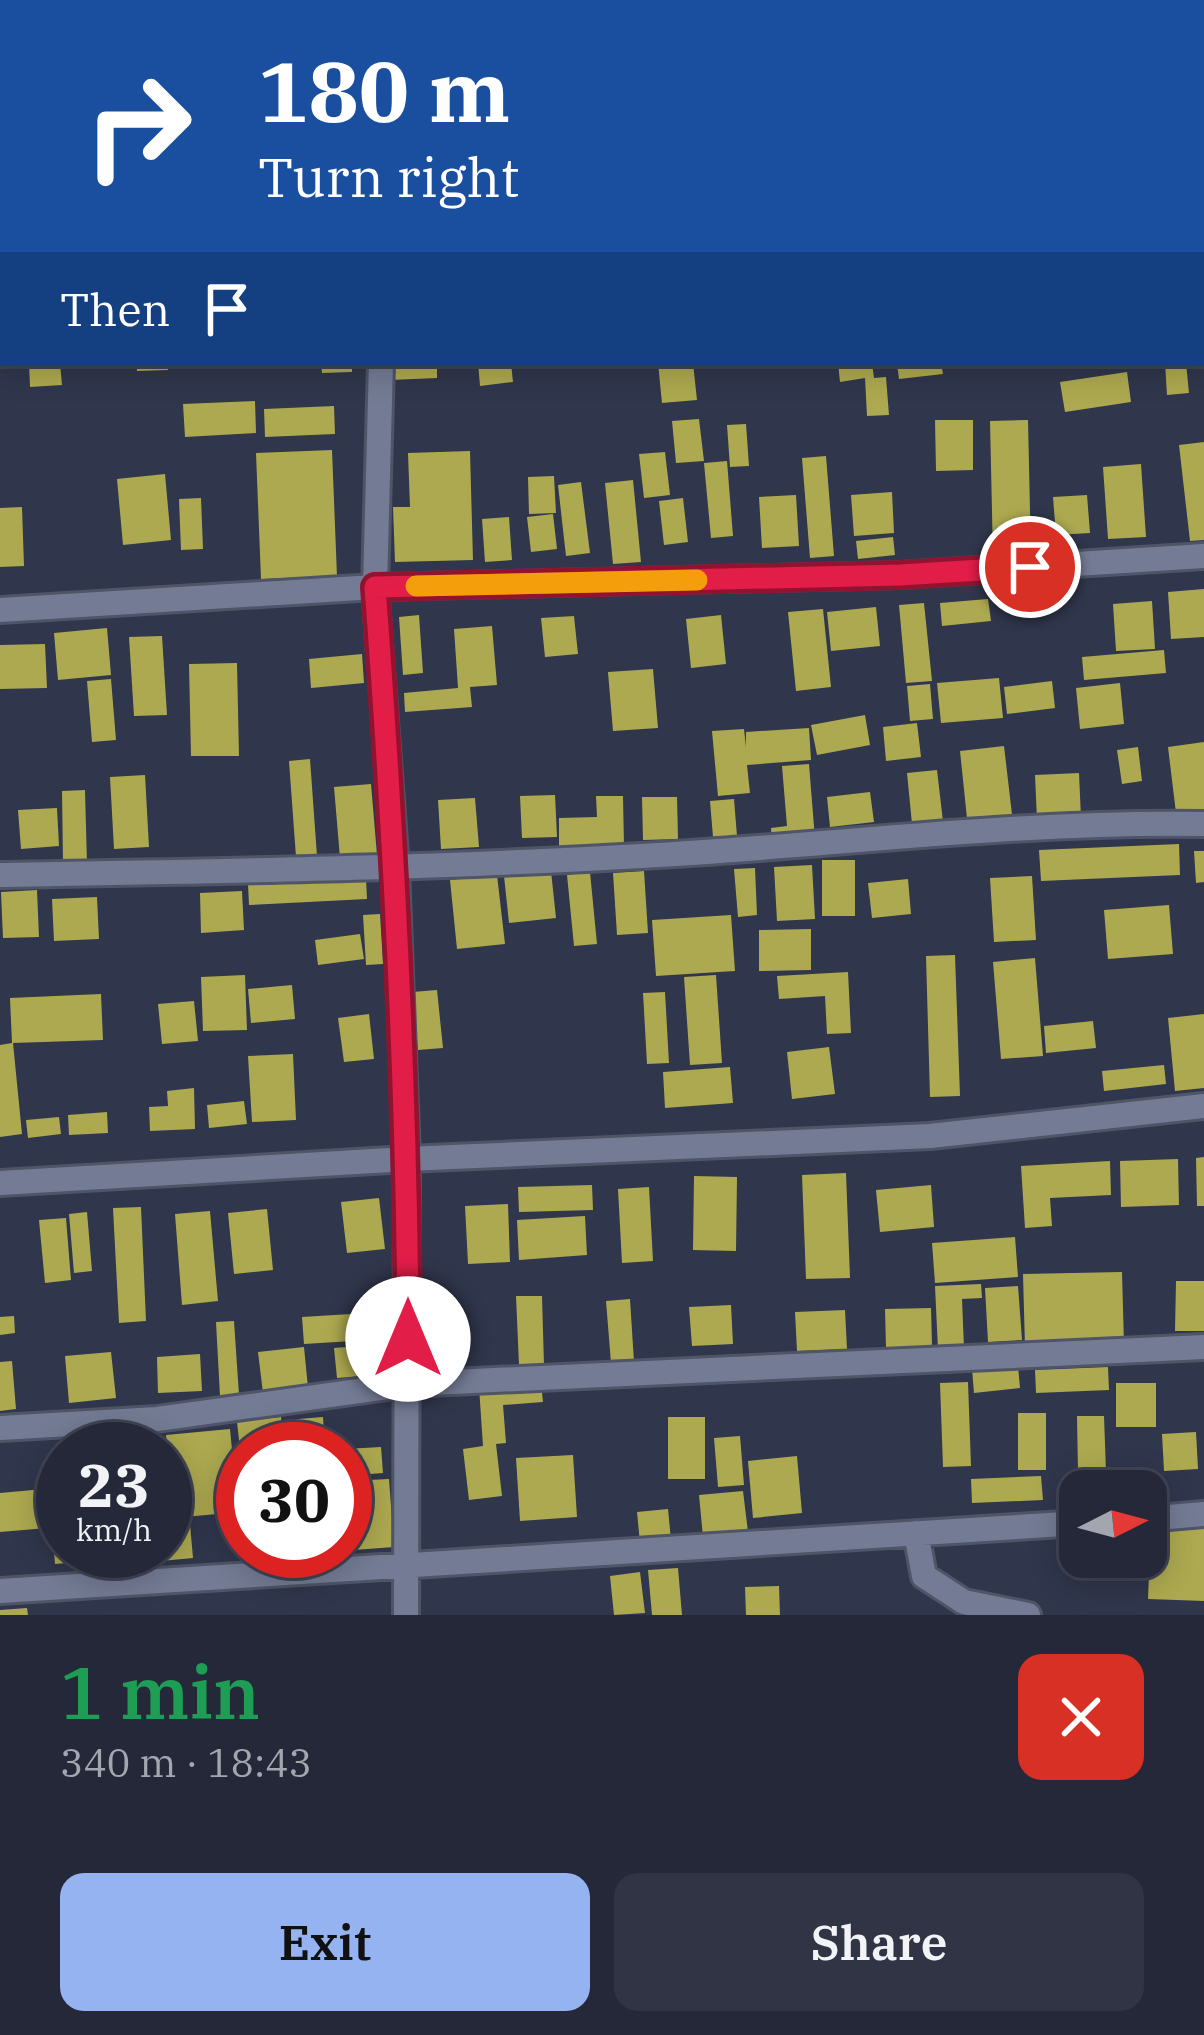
<!DOCTYPE html>
<meta charset="utf-8">
<style>
:root{--surface:#242839;--page:#303444;--text:#f1f3f6;--muted:#a3a6ae;--line:#414453;--accent:#95b2f1}
body{margin:0;font-family:"IBM Plex Serif",serif;background:var(--page);color:var(--text);height:100vh;display:flex;flex-direction:column;font-size:45px;white-space:nowrap}
*{box-sizing:border-box;margin:0}
p{font-size:39px;color:var(--muted)}
.icon{flex:none;width:66px;height:66px;fill:none;stroke:currentColor;stroke-width:2;stroke-linecap:round;stroke-linejoin:round}
.map{position:relative;height:1615px;overflow:hidden}
.sheet{display:flex;flex-direction:column;background:var(--surface);flex:1}
.sheet>*{flex:none}
.guide{position:absolute;left:0px;top:0px;width:1206px;height:366px;box-shadow:0 6px 30px #0003,0 0 0 3px var(--line);background:#1a4fa0;color:#fff;overflow:hidden}
.needle{width:78px;rotate:84deg}
.controls{position:absolute;left:1059px;top:1470px;display:grid;gap:24px}
.controls a{display:grid;place-items:center;width:108px;height:108px;border-radius:24px;background:var(--surface);box-shadow:0 6px 30px #0003,0 0 0 3px var(--line);font-size:60px}
.speed{position:absolute;left:36px;top:1422px;display:flex;gap:24px;font-size:60px;font-weight:700;text-align:center}
.speed>*{display:grid;place-content:center;width:156px;height:156px;border-radius:50%;background:var(--surface);box-shadow:0 6px 30px #0003,0 0 0 3px var(--line);line-height:1}
.speed small{font-size:30px;font-weight:400}
.speed .limit{border:18px solid #d22;background:#fff;color:#111}
.pin{position:absolute;display:grid;place-items:center;width:102px;height:102px;color:#fff;margin:-51px;border:6px solid #fff;border-radius:50%;box-shadow:0 3px 12px #0007}
.me{position:absolute;width:132px;margin:-66px;rotate:0deg;stroke-linejoin:round;filter:drop-shadow(0 0 9px #0008)}
.turn{display:flex;align-items:center;gap:42px;height:252px;padding:0 60px;font-size:54px}
.turn .icon{width:156px;height:156px;stroke-width:2.5}
.turn b{display:block;font-size:84px;line-height:102px}
.then{display:flex;align-items:center;height:114px;padding:0 60px;background:#0003;gap:24px;font-size:45px}
.round{display:grid;place-items:center;flex:none;width:126px;height:126px;border-radius:24px;background:var(--page)}
.overview{display:flex;align-items:center;justify-content:space-between;height:204px;padding:0 60px}
h1{font-size:72px;font-weight:600;line-height:90px;color:#1e9e55}
.primary-button{display:flex;gap:24px;margin-top:auto;padding:24px 60px}
.primary-button a{flex:1;height:138px;border-radius:24px;background:var(--accent);color:#111;font-size:48px;font-weight:600;line-height:138px;text-align:center}
.primary-button a+a{background:var(--page);color:var(--text)}
.map>svg:first-child{display:block}
.building{fill:#ada950}
.lines{fill:none;stroke-linecap:round;stroke-linejoin:round}
.minor-casing{stroke:#4f5467;stroke-width:30}
.minor{stroke:#747c95;stroke-width:24}
.route-casing{stroke:#92132f;stroke-width:30}
.route{stroke:#e11d48;stroke-width:21}
.slow{stroke:#f59e0b;stroke-width:21}
</style>
<div class="map">
<svg width="1204" height="1615" viewBox="0 0 1204 1615">
<rect width="100%" height="100%" fill="#30364c"/>
<path class="building" d="M29 363H60L62 385 30 387Z
M137 363H168V370L137 371Z
M321 363H352V372L322 373Z
M390 363H437V378L390 380Z
M478 363H511L513 382 480 386Z
M658 363H693L697 400 662 403Z
M838 363H872L874 378 886 377 889 415 867 416 865 378 840 382Z
M897 363H941L943 374 899 379Z
M1165 363H1186L1189 393 1167 395Z
M1127 372 1131 402 1065 412 1060 382Z
M255 401 256 433 185 437 183 404Z
M334 406 335 434 265 437 264 409Z
M699 419 704 461 676 463 672 421Z
M935 420H973V470L936 471Z
M1028 420 1031 556 993 557 990 421Z
M746 424 749 466 730 467 727 425Z
M1204 442V540L1190 541 1179 445Z
M332 450 337 576 261 579 256 453Z
M470 451 473 560 395 562 393 507H410L408 453Z
M665 452 670 495 644 498 639 454Z
M826 456 834 556 810 558 802 458Z
M727 461 733 536 711 538 704 463Z
M1141 464 1146 537 1108 539 1103 467Z
M165 474 171 540 123 545 117 479Z
M554 476 556 513 529 514 528 477Z
M633 480 641 562 613 564 605 483Z
M581 482 590 553 566 556 558 485Z
M892 492 894 533 854 536 851 495Z
M796 495 799 546 762 548 759 497Z
M1087 495 1090 533 1056 535 1053 497Z
M201 498 203 549 181 550 179 499Z
M683 498 688 542 664 545 659 501Z
M22 507 24 566 0 567V508Z
M553 514 557 549 531 552 527 517Z
M509 517 512 560 485 562 482 519Z
M893 537 895 555 858 559 856 541Z
M1204 589V637L1171 639 1168 592Z
M988 599 991 621 942 626 940 603Z
M1152 601 1155 649 1116 651 1113 604Z
M924 603 932 681 906 683 899 605Z
M876 607 880 646 831 651 827 612Z
M823 609 831 687 796 691 788 612Z
M419 615 423 673 403 675 399 617Z
M721 615 726 664 691 668 686 619Z
M574 616 578 654 545 657 541 618Z
M492 626 497 685 470 687 472 707 405 712 404 693 458 688 454 629Z
M107 628 111 675 58 680 54 633Z
M162 636 167 715 134 716 129 637Z
M45 644 47 688 0 689V645Z
M1164 650 1166 673 1084 680 1082 657Z
M362 654 364 683 311 688 309 659Z
M237 663 239 756H191L189 664Z
M653 669 658 728 613 731 608 672Z
M999 678 1003 718 941 723 937 683Z
M111 679 116 740 92 742 87 681Z
M1052 681 1055 708 1007 714 1004 687Z
M1120 683 1124 724 1080 729 1076 688Z
M930 684 933 719 910 721 907 686Z
M865 715 870 745 817 755 811 725Z
M917 723 921 757 886 761 883 727Z
M809 728 811 760 747 765 750 793 718 796 712 731 744 729 746 747V732Z
M1204 742V810L1176 813 1168 747Z
M1004 746 1013 823 968 828 960 751Z
M1138 747 1142 781 1122 784 1117 750Z
M310 759 317 856 296 857 289 761Z
M809 764 815 839 772 842 771 828 787 826 782 766Z
M937 770 944 830 913 834 907 773Z
M1079 773 1081 818 1037 820 1035 775Z
M145 775 149 847 114 849 110 777Z
M371 784 377 855 340 858 334 787Z
M85 790 87 864H63L62 791Z
M870 792 874 822 830 827 827 797Z
M555 795 557 837 522 838 520 796Z
M596 796H623L624 847 559 849V818L597 817Z
M642 797H677L678 839 643 840Z
M475 798 479 847 441 849 438 800Z
M734 799 737 836 713 837 710 801Z
M57 808 59 846 21 849 18 810Z
M1179 844 1180 875 1041 881 1039 850Z
M1194 851H1204V882L1196 883Z
M822 860H855V916H822Z
M812 865 815 919 777 921 774 867Z
M755 868 757 915 738 917 734 869Z
M551 871 556 918 509 923 504 876Z
M644 871 648 933 617 935 613 873Z
M590 872 597 944 574 946 567 875Z
M497 875 505 944 457 949 450 880Z
M1032 876 1036 940 994 942 990 878Z
M366 878 367 899 249 905 248 884Z
M908 879 911 914 872 918 868 883Z
M37 890 39 937 3 938 1 892Z
M242 891 244 930 201 933 200 893Z
M97 897 99 939 54 941 52 899Z
M1169 905 1173 954 1108 959 1104 910Z
M380 914 383 964 366 965 363 915Z
M731 915 735 971 656 976 652 920Z
M811 929V970L759 971V930Z
M360 934 364 959 318 965 315 940Z
M955 955 960 1096 930 1097 926 956Z
M1035 958 1043 1056 1001 1059 993 962Z
M848 972 851 1033 827 1034 825 996 779 999 777 976Z
M245 975 247 1030 203 1031 201 977Z
M716 975 722 1063 690 1065 684 977Z
M292 985 295 1019 251 1023 248 989Z
M437 990 443 1048 418 1050 412 992Z
M665 992 669 1063 647 1064 643 993Z
M101 994 103 1040 13 1043 22 1134 0 1137V1045L12 1043 10 998Z
M194 1001 198 1041 162 1044 158 1004Z
M369 1014 374 1059 344 1062 338 1018Z
M1204 1014V1088L1175 1091 1168 1018Z
M1093 1021 1096 1048 1046 1053 1044 1026Z
M829 1047 835 1094 792 1099 787 1052Z
M293 1054 296 1120 252 1122 248 1056Z
M1164 1065 1166 1084 1104 1091 1102 1071Z
M730 1067 733 1103 665 1108 663 1072Z
M194 1088 195 1129 150 1131 149 1107 168 1106 167 1091Z
M244 1101 247 1124 209 1128 207 1105Z
M107 1112 108 1133 69 1135 68 1115Z
M59 1117 61 1134 28 1138 26 1120Z
M1204 1157V1206H1197L1196 1158Z
M1178 1159 1179 1205 1121 1207 1120 1161Z
M1110 1161 1111 1195 1050 1198 1052 1226 1025 1228 1021 1166Z
M846 1173 850 1278 806 1279 802 1175Z
M694 1176 737 1177 736 1251 693 1250Z
M592 1185 593 1210 519 1212 518 1187Z
M931 1185 934 1227 880 1232 876 1190Z
M649 1187 653 1261 622 1263 618 1189Z
M379 1198 385 1249 347 1253 341 1202Z
M508 1204 510 1262 468 1264 465 1206Z
M141 1207 146 1321 119 1323 113 1208Z
M267 1209 273 1270 234 1274 228 1213Z
M210 1211 218 1301 182 1305 175 1214Z
M87 1212 92 1271 74 1273 69 1214Z
M585 1216 587 1255 519 1260 517 1220Z
M66 1218 71 1280 45 1283 39 1220Z
M1015 1237 1018 1277 935 1283 932 1243Z
M1122 1272 1124 1345 1025 1347 1023 1274Z
M1176 1281H1204V1331H1175Z
M981 1284 982 1298 962 1299 964 1348 938 1350 935 1286Z
M1018 1286 1022 1340 988 1342 985 1288Z
M516 1296H542L544 1365H519Z
M630 1299 634 1362 611 1363 606 1301Z
M731 1305 733 1344 692 1346 689 1307Z
M931 1308 932 1346 886 1348 885 1309Z
M845 1310 847 1349 797 1351 795 1312Z
M351 1314 353 1341 304 1344 302 1317Z
M14 1316 15 1333 0 1335V1317Z
M234 1321 239 1395 220 1396 216 1322Z
M384 1344 386 1374 337 1378 334 1348Z
M304 1347 308 1388 263 1393 258 1352Z
M111 1352 116 1398 69 1403 65 1356Z
M200 1354 202 1391 158 1393 157 1357Z
M12 1361 16 1409 0 1411V1362Z
M1018 1366 1020 1388 974 1393 972 1369Z
M1108 1367 1109 1390 1036 1393 1035 1370Z
M968 1382 971 1466 943 1467 940 1383Z
M541 1383 543 1402 503 1405 506 1443 496 1444 502 1496 469 1500 463 1449 483 1446 479 1387Z
M1116 1383H1156V1427H1116Z
M1018 1413H1046V1470H1018Z
M1077 1416H1104L1106 1472 1078 1473Z
M281 1417 284 1449H240L237 1422Z
M323 1417 325 1449H288L286 1420Z
M668 1417H705V1479H668Z
M230 1429 238 1512 174 1518 166 1435Z
M1196 1432 1198 1469 1164 1471 1162 1434Z
M740 1436 744 1485 718 1487 714 1438Z
M381 1447 383 1473 345 1476V1449Z
M573 1455 577 1517 520 1521 516 1458Z
M797 1456 802 1513 753 1518 748 1461Z
M1041 1476 1043 1500 972 1503 971 1479Z
M389 1479 394 1547 354 1550 349 1481Z
M44 1489 47 1528 0 1532V1493Z
M743 1491 748 1532 703 1537 699 1495Z
M63 1509V1551H76L77 1562 55 1564 51 1510Z
M668 1509 671 1540 640 1543 637 1512Z
M1151 1522 1204 1524V1601L1148 1599Z
M190 1524 193 1558 107 1566 105 1551H165V1526Z
M264 1551H311V1554L265 1559Z
M678 1568 682 1615H652L648 1570Z
M640 1572 645 1613 614 1615 610 1576Z
M779 1586 780 1615H746L745 1587Z
M27 1608 28 1615H0V1610Z"/>
<g class="lines">
<g class="minor-casing">
<path id="minor" d="M371 0V3
M1203 27H1204
M0 81H3
M1203 285H1204
M0 317H3
M381 363 375 587 396 868 407 1159 406 1615
M0 610 375 587 900 575 1204 556
M0 875C225 871 450 868 675 854 851 843 1027 821 1204 824
M0 1183 407 1159 930 1136 1204 1106
M0 1428 157 1419 409 1384 1204 1347
M1146 1519 1204 1514
M916 1533 924 1576 964 1602 1028 1615
M0 1591 1080 1523"/>
</g>
<use href="#minor" class="minor"/>
</g>
<g class="lines">
<g class="route-casing">
<path id="route" d="M408 1339C407 1088 394 838 375 587L900 575 1030 567"/>
</g>
<use href="#route" class="route"/>
<path class="slow" d="M416 586 697 580"/>
</g>
</svg>
<div class="controls">
<a><svg class="needle" viewBox="-14 -14 28 28"><path d="M0-13l5 13h-10z" fill="#e53935"/><path d="M0 13l5-13h-10z" fill="#a3a6ae"/></svg></a>
</div>
<div class="speed"><div>23<small>km/h</small></div><div class="limit">30</div></div>
<div class="pin" style="left:1030px;top:567px;background:#d93025"><svg class="icon" aria-label="arrive" viewBox="0 0 24 24"><path d="M6 21V4h12l-3 4 3 4H6"/></svg></div>
<svg class="me" style="left:408px;top:1339px" viewBox="-20 -20 40 40"><circle r="19" fill="#fff"/><path d="M0-13L10 11 0 6-10 11z" fill="#e11d48"/></svg>
<div class="guide">
<div class="turn"><svg class="icon" aria-label="right" viewBox="0 0 24 24"><path d="M7 20v-9h11M14 6l5 5-5 5"/></svg><div><b>180 m</b>Turn right</div></div>
<div class="then">Then<svg class="icon" aria-label="arrive" viewBox="0 0 24 24"><path d="M6 21V4h12l-3 4 3 4H6"/></svg></div>
</div>
</div>
<section class="sheet">
<div class="overview"><div><h1>1 min</h1><p>340 m · 18:43</p></div><a class="round" style="background:#d93025;color:#fff"><svg class="icon" aria-label="close" viewBox="0 0 24 24"><path d="M6 6l12 12M18 6L6 18"/></svg></a></div>
<div class="primary-button"><a>Exit</a><a>Share</a></div>
</section>
